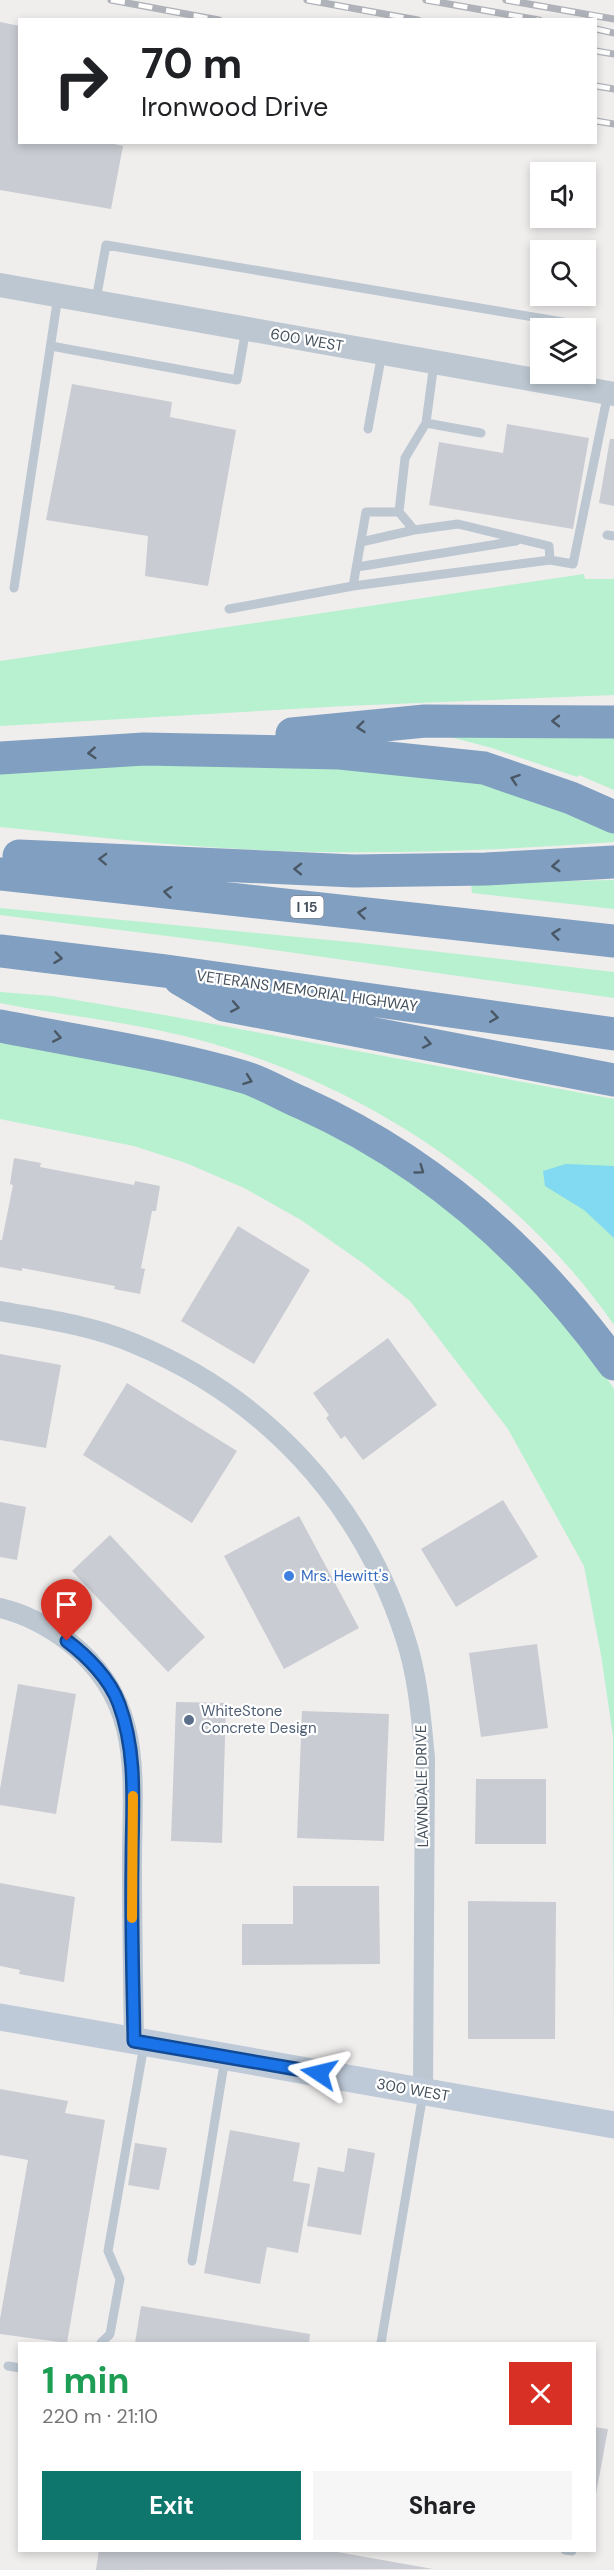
<!DOCTYPE html>
<meta charset="utf-8">
<style>
:root{--surface:#fff;--page:#f6f6f6;--text:#202124;--muted:#757577;--accent:#0f766e}
body{margin:0;font-family:"DM Sans",sans-serif;background:var(--page);color:var(--text);height:100vh;display:flex;flex-direction:column;font-size:22px;white-space:nowrap}
*{box-sizing:border-box;margin:0}
p{font-size:20px;color:var(--muted)}
.icon{flex:none;width:33px;height:33px;fill:none;stroke:currentColor;stroke-width:2;stroke-linecap:round;stroke-linejoin:round}
.map{position:relative;flex:1;overflow:hidden}
.sheet{position:absolute;left:18px;top:2342px;width:578px;height:210px;display:flex;flex-direction:column;background:var(--surface);border-radius:0px;box-shadow:0 3px 9px #0003}
.sheet>*{flex:none}
.banner{position:absolute;left:18px;top:18px;width:579px;height:126px;border-radius:0px;box-shadow:0 3px 9px #0003;background:#fff;color:var(--text);overflow:hidden}
.fabs{position:absolute;left:530px;top:162px;display:grid;gap:12px}
.fabs a{display:grid;place-items:center;width:66px;height:66px;border-radius:0px;background:var(--surface);box-shadow:0 3px 9px #0003;font-size:30px}
.pin{position:absolute;display:grid;place-items:center;width:51px;height:51px;color:#fff;margin:-62px -26px;border-radius:50% 50% 50% 0;rotate:-45deg;box-shadow:0 0 6px #0007}
.pin .icon{rotate:45deg}
.me{position:absolute;width:66px;margin:-33px;rotate:280deg;stroke-linejoin:round;filter:drop-shadow(0 0 4px #0008)}
.turn{display:flex;align-items:center;gap:21px;height:126px;padding:0 24px;font-size:27px}
.turn .icon{width:78px;height:78px;stroke-width:2.5}
.turn b{display:block;font-size:42px;line-height:51px}
.round{display:grid;place-items:center;flex:none;width:63px;height:63px;border-radius:0px;background:var(--page)}
.headline{display:flex;align-items:center;justify-content:space-between;height:102px;padding:0 24px}
h1{font-size:36px;font-weight:700;line-height:45px;color:#1e9e55}
.primary-button{display:flex;gap:12px;margin-top:auto;padding:12px 24px}
.primary-button a{flex:1;height:69px;border-radius:0px;background:var(--accent);color:#fff;font-size:24px;font-weight:700;line-height:69px;text-align:center}
.primary-button a+a{background:var(--page);color:var(--text)}
.map>svg:first-child{display:block}
.green{fill:#b7f1cf}
.water{fill:#81d9f2}
.building{fill:#c9ccd2}
.lines{fill:none;stroke-linecap:round;stroke-linejoin:round}
.service{stroke:#bcc7d1;stroke-width:9}
.minor{stroke:#bcc7d1;stroke-width:20}
.tertiary{stroke:#bcc7d1;stroke-width:24}
.secondary{stroke:#becad8;stroke-width:27}
.motorway{stroke:#819fc0;stroke-width:33}
.rail-casing{stroke:#afb2b8;stroke-width:7}
.rail{stroke:#fff;stroke-width:4.5;stroke-dasharray:14;stroke-linecap:butt}
.oneway{stroke:#4a5866}
.route-casing{stroke:#114b97;stroke-width:15}
.route{stroke:#1a73e8;stroke-width:10}
.slow{stroke:#f59e0b;stroke-width:10}
.shop-dot{fill:#3f7fe0;stroke:#fff;stroke-width:2}
.service-dot{fill:#5c6f8a;stroke:#fff;stroke-width:2}
.labels{text-anchor:middle;dominant-baseline:central;stroke-width:4.5;stroke-linejoin:round;paint-order:stroke}
.shield{fill:#fff;stroke:#7c848d;stroke-width:1.5}
.shield-label{font-size:14px;font-weight:bold;fill:#44505c}
.street-label{font-size:15px;fill:#44505c;stroke:#fff}
.shop-label{font-size:15px;fill:#366cbe;stroke:#fff;text-anchor:start}
.service-label{font-size:15px;fill:#4e5e75;stroke:#fff;text-anchor:start}
</style>
<div class="map">
<svg width="614" height="2570" viewBox="0 0 614 2570">
<rect width="100%" height="100%" fill="#f0eded"/>
<path class="green" d="M584 574 585 579H614V695L345 706 0 726V661Z
M614 722V790L579 775 577 777 492 748 439 734Z
M288 755 460 775 614 830V842C490 851 365 856 241 849 160 845 80 835 0 827V773Z
M614 880V909L472 893 471 883Z
M0 908 370 944 614 972V998L231 944 0 915Z
M0 992 52 996 170 1016 614 1099V1325C516 1184 362 1083 196 1039 132 1022 65 1016 0 1003Z
M0 1040 215 1081 335 1130 481 1229 595 1360 614 1389V2094L613 1736 601 1655 584 1566 508 1429 410 1301 364 1264 301 1220 244 1188 186 1163 134 1146 0 1119Z"/>
<path class="water" d="M566 1164 614 1166V1238L584 1210 545 1186 543 1171Z"/>
<path class="building" d="M0 22 20 26V142H105L123 146 111 209 0 190Z
M72 384 172 402 170 417 236 430 208 586 145 576 148 536 46 520Z
M507 424 589 438 573 529 429 505 439 442 503 453Z
M610 439H614V506L599 503Z
M14 1158 41 1163 40 1167 134 1185 135 1181 160 1186 156 1211H152L141 1268 145 1269 140 1294 114 1289 115 1286 22 1268V1271L0 1267V1240H2L13 1185 10 1184Z
M238 1226 310 1270 254 1364 181 1321Z
M388 1338 437 1405 363 1460 345 1436 341 1439 326 1418 329 1415 313 1393Z
M0 1354 61 1365 46 1448 0 1440Z
M127 1383 237 1451 192 1523 83 1455Z
M503 1500 538 1557 456 1607 421 1549Z
M0 1502 26 1507 17 1560 0 1557Z
M299 1516 359 1628 284 1669 224 1556Z
M110 1535 205 1637 168 1672 72 1571Z
M537 1644 548 1728 481 1737 469 1653Z
M18 1684 76 1694 56 1814 0 1805V1789Z
M176 1702 226 1703 222 1843 171 1841Z
M302 1711 389 1714 384 1841 297 1838Z
M476 1779H546V1844H475Z
M0 1883 75 1897 64 1982 19 1974 20 1970 0 1966Z
M293 1886H379L380 1964 242 1965V1924H293Z
M468 1901 556 1902 555 2039H468Z
M0 2089 68 2101 65 2113 105 2120 67 2343 0 2334V2319L28 2160 0 2155Z
M230 2130 300 2143 293 2181 310 2184 298 2253 267 2247 260 2284 204 2273Z
M135 2143 167 2148 159 2190 128 2185Z
M348 2148 375 2153 361 2235 307 2226 318 2167 344 2172Z
M141 2306 310 2334 309 2343H135Z
M594 2427 608 2429 595 2499H594Z
M99 2550H326L433 2569 96 2570Z"/>
<g class="lines">
<path class="service" d="M96 300 106 245 563 322 562 328
M51 346 237 380 246 329
M426 423 481 433
M368 429 382 353
M607 535 614 536
M361 542 414 530
M550 560 573 564 608 393
M357 567 516 541
M353 586 366 512H399
M14 588 58 296
M229 609 353 586 550 560 549 546 458 524 414 530 399 512 405 458 426 423 434 363
M192 2261 225 2058
M101 2343 110 2334 120 2279 108 2251 144 2045
M381 2343 423 2094
M8 2366 20 2368
M565 2550 572 2551"/>
<path class="minor" d="M0 1311C44 1319 91 1325 133 1343 265 1397 361 1501 405 1637 418 1676 421 1717 425 1758L423 2092
M0 1608C26 1614 48 1626 69 1642 145 1702 132 1777 132 1863 132 1922 133 1981 134 2041"/>
<path class="tertiary" d="M0 285 614 394"/>
<path class="secondary" d="M0 2017 614 2125"/>
<path class="motorway" d="M292 734 425 721 614 722
M0 758 144 749 340 753 484 768 571 798 614 817
M19 856 354 871 486 869 614 862
M0 874 614 941
M0 951 165 971 614 1034
M180 979 224 1005 614 1080
M0 1026C81 1042 165 1054 244 1077 264 1083 283 1095 302 1103 431 1161 532 1251 614 1364"/>
<g class="rail-casing">
<path id="rail" d="M111 0 219 20
M307 0 418 20
M426 0 539 20
M506 0 614 19
M596 29 614 33
M596 51 614 54
M596 86 614 89
M596 121 614 124"/>
</g>
<use href="#rail" class="rail"/>
</g>
<defs><path id="oneway-chevron" d="M-2-3.5L2.5 0L-2 3.5" fill="none" stroke-width="1.6" stroke-linecap="round" stroke-linejoin="round" transform="scale(1.5)"/></defs>
<g class="oneway">
<use href="#oneway-chevron" transform="translate(556 721) rotate(-180)"/>
<use href="#oneway-chevron" transform="translate(361 727) rotate(174)"/>
<use href="#oneway-chevron" transform="translate(92 753) rotate(176)"/>
<use href="#oneway-chevron" transform="translate(515 779) rotate(-161)"/>
<use href="#oneway-chevron" transform="translate(103 859) rotate(-178)"/>
<use href="#oneway-chevron" transform="translate(556 866) rotate(176)"/>
<use href="#oneway-chevron" transform="translate(298 869) rotate(-179)"/>
<use href="#oneway-chevron" transform="translate(168 892) rotate(-174)"/>
<use href="#oneway-chevron" transform="translate(362 913) rotate(-174)"/>
<use href="#oneway-chevron" transform="translate(556 934) rotate(-173)"/>
<use href="#oneway-chevron" transform="translate(58 958) rotate(7)"/>
<use href="#oneway-chevron" transform="translate(235 1007) rotate(11)"/>
<use href="#oneway-chevron" transform="translate(494 1017) rotate(8)"/>
<use href="#oneway-chevron" transform="translate(57 1037) rotate(11)"/>
<use href="#oneway-chevron" transform="translate(427 1043) rotate(11)"/>
<use href="#oneway-chevron" transform="translate(248 1080) rotate(20)"/>
<use href="#oneway-chevron" transform="translate(420 1170) rotate(36)"/>
</g>
<g class="lines">
<g class="route-casing">
<path id="route" d="M67 1641C87 1656 110 1679 119 1704 138 1755 132 1809 132 1862 131 1922 133 1981 134 2041L319 2073"/>
</g>
<use href="#route" class="route"/>
<path class="slow" d="M132 1918 133 1796"/>
</g>
<circle class="shop-dot" cx="289" cy="1576" r="6"/>
<circle class="service-dot" cx="189" cy="1720" r="6"/>
<g class="labels">
<rect class="shield" x="290.5" y="896" width="33" height="22" rx="4.5"/>
<g class="shield-label">
<text x="307" y="907">I 15</text>
</g>
<g class="street-label">
<text transform="translate(307 340) rotate(10)">600 WEST</text>
<text transform="translate(307 991) rotate(8)">VETERANS MEMORIAL HIGHWAY</text>
<text transform="translate(422 1786) rotate(-91)">LAWNDALE DRIVE</text>
<text transform="translate(413 2090) rotate(10)">300 WEST</text>
</g>
<g class="shop-label">
<text x="301" y="1576">Mrs. Hewitt's</text>
</g>
<g class="service-label">
<text x="201" y="1711">WhiteStone<tspan x="201" dy="17">Concrete Design</tspan></text>
</g>
</g>
</svg>
<div class="fabs">
<a><svg class="icon" aria-label="sound" viewBox="0 0 24 24"><path d="M4 9h4l5-4v14l-5-4H4zM17 9q2 3 0 6"/></svg></a>
<a><svg class="icon" aria-label="search" viewBox="0 0 24 24"><circle cx="10" cy="10" r="6"/><path d="M15 15l6 6"/></svg></a>
<a><svg class="icon" aria-label="layers" viewBox="0 0 24 24"><path d="M12 4l9 5-9 5-9-5zM3 14l9 5 9-5"/></svg></a>
</div>
<div class="pin" style="left:67px;top:1641px;background:#d93025"><svg class="icon" aria-label="arrive" viewBox="0 0 24 24"><path d="M6 21V4h12l-3 4 3 4H6"/></svg></div>
<svg class="me" style="left:319px;top:2073px" viewBox="-20 -20 40 40"><path d="M0-17L14 15 0 8-14 15z" fill="#1a73e8" stroke="#fff" stroke-width="4"/></svg>
<div class="banner">
<div class="turn"><svg class="icon" aria-label="right" viewBox="0 0 24 24"><path d="M7 20v-9h11M14 6l5 5-5 5"/></svg><div><b>70 m</b>Ironwood Drive</div></div>
</div>
<section class="sheet">
<div class="headline"><div><h1>1 min</h1><p>220 m · 21:10</p></div><a class="round" style="background:#d93025;color:#fff"><svg class="icon" aria-label="close" viewBox="0 0 24 24"><path d="M6 6l12 12M18 6L6 18"/></svg></a></div>
<div class="primary-button"><a>Exit</a><a>Share</a></div>
</section>
</div>
